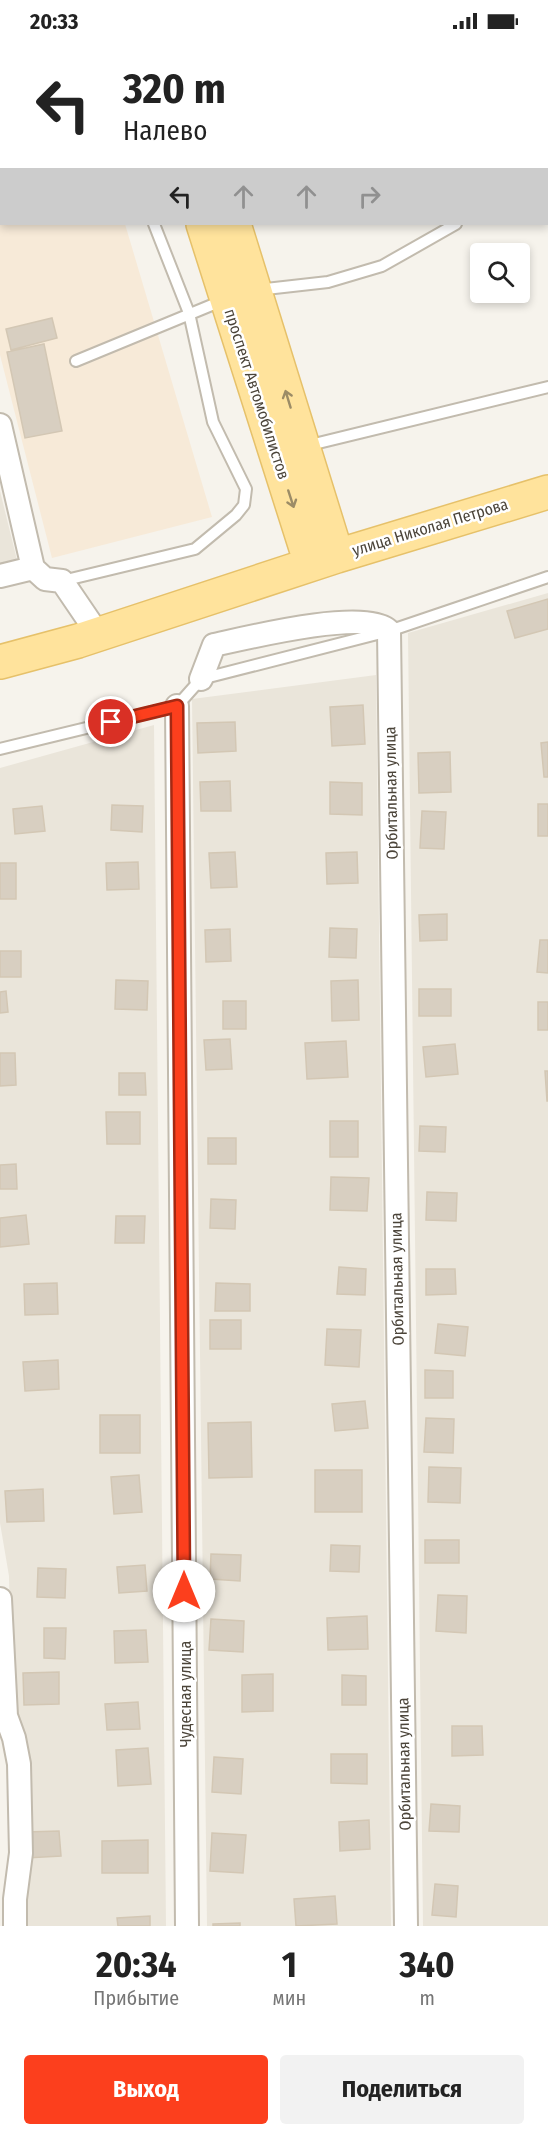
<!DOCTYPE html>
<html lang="ru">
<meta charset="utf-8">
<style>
:root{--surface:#fff;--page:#f2f2f2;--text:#222;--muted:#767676;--accent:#fc3f1d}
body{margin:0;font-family:"Fira Sans Condensed",sans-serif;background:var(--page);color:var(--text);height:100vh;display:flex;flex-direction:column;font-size:22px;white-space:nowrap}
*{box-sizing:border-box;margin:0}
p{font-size:20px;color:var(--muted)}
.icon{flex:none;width:33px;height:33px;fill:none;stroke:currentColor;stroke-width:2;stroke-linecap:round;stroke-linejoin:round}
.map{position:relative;height:1884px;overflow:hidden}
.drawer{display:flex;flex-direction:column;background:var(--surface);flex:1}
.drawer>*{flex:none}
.guide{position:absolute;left:0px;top:0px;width:549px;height:183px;box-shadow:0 3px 9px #0003;background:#fff;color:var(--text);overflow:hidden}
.fabs{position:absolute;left:470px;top:201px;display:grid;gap:12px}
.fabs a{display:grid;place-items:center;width:60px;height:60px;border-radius:6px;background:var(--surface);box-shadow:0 3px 9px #0003;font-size:30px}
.pin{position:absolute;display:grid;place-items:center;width:51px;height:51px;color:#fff;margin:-26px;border:3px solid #fff;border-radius:50%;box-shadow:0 2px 6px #0007}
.me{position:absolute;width:66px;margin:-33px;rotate:0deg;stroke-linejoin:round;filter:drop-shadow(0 0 4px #0008)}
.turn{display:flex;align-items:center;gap:21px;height:126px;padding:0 24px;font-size:27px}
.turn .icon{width:78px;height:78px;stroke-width:2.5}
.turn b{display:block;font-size:42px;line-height:51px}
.lanes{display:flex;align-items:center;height:57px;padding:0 24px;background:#0003;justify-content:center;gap:30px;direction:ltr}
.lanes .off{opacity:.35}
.eta{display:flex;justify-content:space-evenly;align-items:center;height:102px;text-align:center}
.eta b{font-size:36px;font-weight:700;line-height:42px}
.cta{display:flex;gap:12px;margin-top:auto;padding:12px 24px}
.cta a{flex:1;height:69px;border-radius:6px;background:var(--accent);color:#fff;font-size:24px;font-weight:700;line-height:69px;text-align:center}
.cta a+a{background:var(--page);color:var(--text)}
.status{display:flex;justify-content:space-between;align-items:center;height:42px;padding:0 30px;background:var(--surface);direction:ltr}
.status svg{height:16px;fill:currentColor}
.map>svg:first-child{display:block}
.residential{fill:#eae5da}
.commercial{fill:#f7ead8}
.building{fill:#d8cfc1;stroke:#d3c7b4;stroke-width:1.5}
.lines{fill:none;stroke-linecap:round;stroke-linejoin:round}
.service-casing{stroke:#c2bbae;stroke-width:14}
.minor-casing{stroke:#c2bbae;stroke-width:26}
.primary-casing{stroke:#e6c16a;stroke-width:36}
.service{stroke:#fff;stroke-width:10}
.minor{stroke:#fff;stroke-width:22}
.primary{stroke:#ffe39c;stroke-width:33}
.oneway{stroke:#9c8c66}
.route-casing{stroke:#a42913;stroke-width:15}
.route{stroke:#fc3f1d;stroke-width:10}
.labels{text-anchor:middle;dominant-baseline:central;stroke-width:5;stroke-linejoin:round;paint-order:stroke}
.street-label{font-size:16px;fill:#4b4439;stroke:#fff}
</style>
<div class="status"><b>20:33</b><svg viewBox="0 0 49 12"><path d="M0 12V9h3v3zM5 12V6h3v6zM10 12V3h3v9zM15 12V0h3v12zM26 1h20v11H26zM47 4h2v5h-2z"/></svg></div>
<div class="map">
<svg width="548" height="1884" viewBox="0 0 548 1884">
<rect width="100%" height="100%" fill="#f6f3ec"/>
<path class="residential" d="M0 449 17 518 0 521Z
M548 551V1884H423L408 591Z
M376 633 391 1884H207L192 657Z
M154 683 166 1884H17L9 1534 0 1481V726Z"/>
<path class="commercial" d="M338 0H548V63V2Z
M0 8 2 182H125L212 475 52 516 0 313Z"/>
<path class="building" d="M52 276 57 296 11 308 6 287Z
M44 302 62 389 25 396 7 310Z
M548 557V587L515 596 507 569Z
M363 663 365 702 332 704 330 665Z
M235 680 236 709 198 711 197 681Z
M548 700V735H544L541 701Z
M450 710 451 750 419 751 418 711Z
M230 739 231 769H201L200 740Z
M330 740 362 741V773L330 772Z
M538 762H548V794H538Z
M112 763 143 764 142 790 111 788Z
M42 764 45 789 15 792 13 767Z
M422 769 446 770 444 807 420 806Z
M235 810 237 845 211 846 209 811Z
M357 810 358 841 327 842 326 811Z
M138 820 139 847 107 848 106 821Z
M0 821H16V857H0Z
M447 872V898L420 899 419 873Z
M330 886 357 887 356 916 329 915Z
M230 887 231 919 206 920 205 888Z
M540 898H548V931L537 930Z
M0 909H21V935H0Z
M116 938 148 939 147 968 115 967Z
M358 938 359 978 332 979 331 939Z
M419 947H451V974H419Z
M6 949 8 970 0 971V950Z
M223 959H246V987H223Z
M538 960H548V988H538Z
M230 997 232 1027 206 1028 204 998Z
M346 999 348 1035 307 1037 305 1001Z
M455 1002 458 1032 426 1035 423 1005Z
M0 1011H15L16 1043 0 1044Z
M545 1029H548V1059H547Z
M119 1031H145L146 1053H119Z
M106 1070H140V1102H107Z
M330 1079H358V1115H330Z
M420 1084 446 1085 445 1110 419 1109Z
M208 1096H236V1122H208Z
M16 1122 17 1147H0V1123Z
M331 1135 369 1136 367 1169 330 1168Z
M427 1150 457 1151 456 1179 426 1178Z
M211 1157 236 1158 235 1187 210 1186Z
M26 1173 29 1202 0 1205V1176Z
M116 1174H145L144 1201H115Z
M339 1225 366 1227 365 1253 337 1252Z
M426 1227H455L456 1252 426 1253Z
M57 1241 58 1272 25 1273 24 1242Z
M216 1241 250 1242V1269H215Z
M210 1278H241V1307H210Z
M438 1282 468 1285 465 1314 435 1311Z
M327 1287 361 1288 359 1325 325 1323Z
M58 1318 59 1347 25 1349 23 1320Z
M425 1328 453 1329V1356H425Z
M365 1359 368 1386 335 1389 332 1362Z
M100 1373H140V1411H100Z
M426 1376 454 1377 453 1411 424 1410Z
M251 1380 252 1435 209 1436 208 1381Z
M429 1425 461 1426 460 1461 428 1460Z
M315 1428H362V1470H315Z
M139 1433 142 1470 114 1472 111 1435Z
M43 1447 44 1479 7 1480 5 1449Z
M425 1498H459V1521H425Z
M331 1503 360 1504 359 1530 330 1529Z
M211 1512 241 1513 240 1539 210 1537Z
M145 1523 147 1549 119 1551 117 1525Z
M38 1526 66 1527 65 1556 37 1555Z
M438 1553 467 1554 466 1591 436 1589Z
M367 1574 368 1607 328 1608 327 1576Z
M211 1577 244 1579 243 1610 209 1608Z
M44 1586H66L65 1617 44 1616Z
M146 1588 148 1620 115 1621 114 1589Z
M59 1630V1662L24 1663 23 1631Z
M273 1632V1669L242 1670V1633Z
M342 1633 366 1634V1663H342Z
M138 1660 140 1687 107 1688 105 1662Z
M452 1684H482L483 1713 452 1714Z
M148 1706 151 1742 118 1744 116 1708Z
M331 1712H367V1742L331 1741Z
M214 1715 243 1717 241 1752 212 1750Z
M431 1762 460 1764 459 1790 429 1789Z
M369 1778 370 1807 340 1809 339 1780Z
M59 1789 61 1814 26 1816 25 1790Z
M212 1791 246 1793 243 1831 210 1829Z
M148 1798V1831H102V1799Z
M435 1842 458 1844 456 1875 432 1873Z
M335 1854 337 1882 296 1884 294 1857Z
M150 1874V1884H118L117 1876Z
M240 1881V1884H213V1882Z"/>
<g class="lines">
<g class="service-casing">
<path id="service" d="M97 0V2
M237 0V2
M257 248 328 240 382 224 456 182
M76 319 224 258
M306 404 548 345
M62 539 195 507 236 473 244 463 246 447 213 380 189 271 154 182
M0 707 177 664 201 637 389 589 548 535"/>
</g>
<g class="minor-casing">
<path id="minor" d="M0 383 33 526 0 534
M33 526 45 537 62 539 98 592
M201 637 214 603C246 596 366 566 389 589L406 1884
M177 664 187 1884
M0 1557 6 1674 14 1696 19 1722 21 1811 15 1857V1884"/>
</g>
<g class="primary-casing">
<path id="primary" d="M145 0V2
M177 0V2
M203 182 311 522
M234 182 337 514
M0 620 78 599 337 514 548 450"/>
</g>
<use href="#service" class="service"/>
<use href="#minor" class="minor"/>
<use href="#primary" class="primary"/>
</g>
<defs><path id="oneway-shaft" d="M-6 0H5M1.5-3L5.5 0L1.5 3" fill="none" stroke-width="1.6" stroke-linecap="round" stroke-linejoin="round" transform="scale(1.5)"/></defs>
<g class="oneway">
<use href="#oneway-shaft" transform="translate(288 357) rotate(-107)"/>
<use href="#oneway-shaft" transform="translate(291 457) rotate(72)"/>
</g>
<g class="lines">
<g class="route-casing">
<path id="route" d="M111 680 177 664 184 1549"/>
</g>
<use href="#route" class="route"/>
</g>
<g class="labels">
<g class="street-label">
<text transform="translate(257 352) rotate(72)">проспект Автомобилистов</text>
<text transform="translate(430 485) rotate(-17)">улица Николая Петрова</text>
<text transform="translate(391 751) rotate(-91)">Орбитальная улица</text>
<text transform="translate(397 1237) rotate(-91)">Орбитальная улица</text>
<text transform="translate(185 1652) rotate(-90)">Чудесная улица</text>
<text transform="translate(404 1722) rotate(-91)">Орбитальная улица</text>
</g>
</g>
</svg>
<div class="fabs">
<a><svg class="icon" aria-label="search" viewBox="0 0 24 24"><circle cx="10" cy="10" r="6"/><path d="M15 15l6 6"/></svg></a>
</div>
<div class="pin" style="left:111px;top:680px;background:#d93025"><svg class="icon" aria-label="arrive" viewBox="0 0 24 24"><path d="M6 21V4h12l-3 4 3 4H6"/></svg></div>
<svg class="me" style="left:184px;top:1549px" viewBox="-20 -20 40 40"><circle r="19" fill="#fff"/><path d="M0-13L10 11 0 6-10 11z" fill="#fc3f1d"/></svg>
<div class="guide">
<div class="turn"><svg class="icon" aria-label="left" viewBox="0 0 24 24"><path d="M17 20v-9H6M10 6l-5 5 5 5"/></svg><div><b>320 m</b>Налево</div></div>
<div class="lanes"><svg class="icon" aria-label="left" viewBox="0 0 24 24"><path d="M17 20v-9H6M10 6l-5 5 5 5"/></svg><svg class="icon off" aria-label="ahead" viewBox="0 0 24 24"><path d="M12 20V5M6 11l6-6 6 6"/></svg><svg class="icon off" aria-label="ahead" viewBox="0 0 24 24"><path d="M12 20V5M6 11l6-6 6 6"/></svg><svg class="icon off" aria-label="right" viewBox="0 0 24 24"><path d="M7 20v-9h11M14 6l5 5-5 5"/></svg></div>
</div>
</div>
<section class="drawer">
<div class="eta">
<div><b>20:34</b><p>Прибытие</p></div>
<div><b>1</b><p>мин</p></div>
<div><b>340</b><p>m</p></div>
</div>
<div class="cta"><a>Выход</a><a>Поделиться</a></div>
</section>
